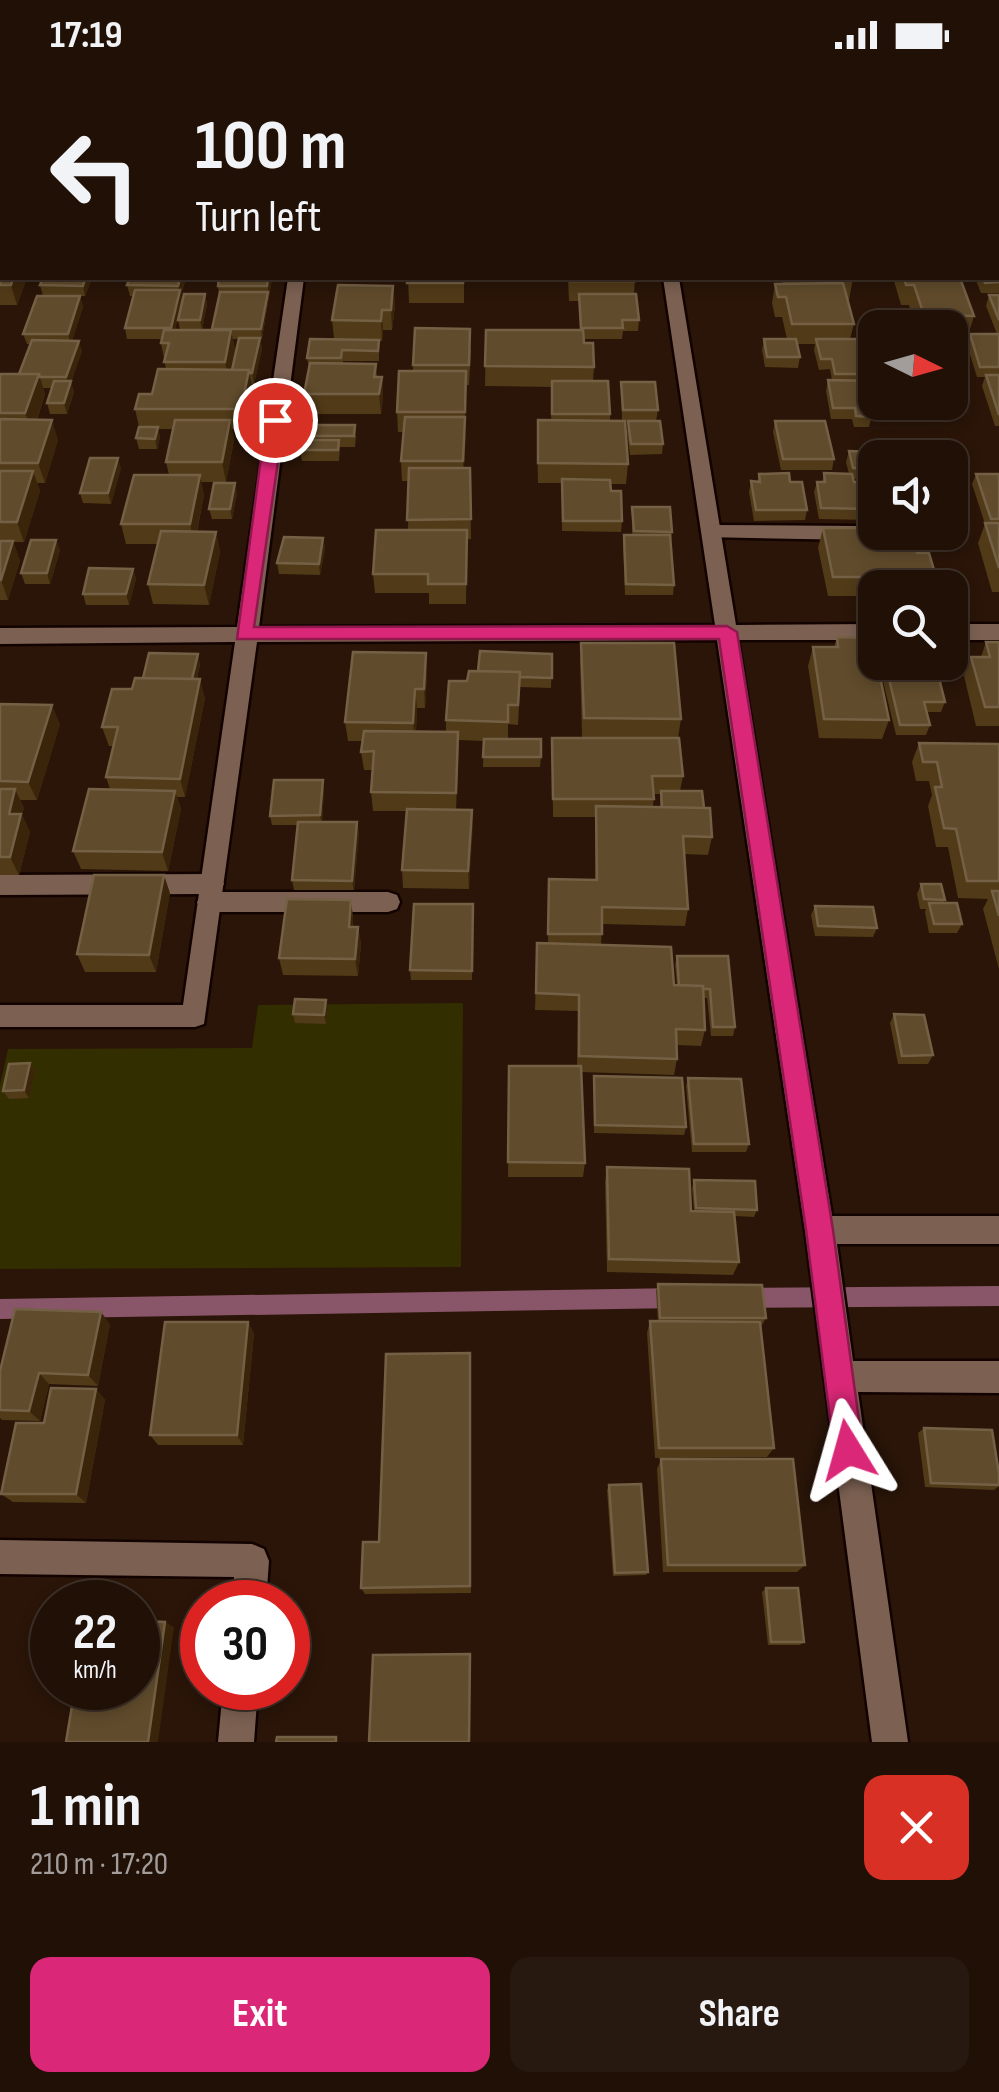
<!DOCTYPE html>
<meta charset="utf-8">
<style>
:root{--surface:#201006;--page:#281910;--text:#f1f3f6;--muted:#a29d9b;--line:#3d3028;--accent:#db2777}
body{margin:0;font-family:"Sofia Sans Condensed",sans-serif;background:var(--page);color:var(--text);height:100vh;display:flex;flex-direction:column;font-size:38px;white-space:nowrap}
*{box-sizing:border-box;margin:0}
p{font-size:32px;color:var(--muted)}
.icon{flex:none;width:55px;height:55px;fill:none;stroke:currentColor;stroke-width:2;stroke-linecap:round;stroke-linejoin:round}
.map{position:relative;height:1672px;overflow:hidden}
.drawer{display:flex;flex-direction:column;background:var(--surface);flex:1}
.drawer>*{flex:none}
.banner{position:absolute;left:0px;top:0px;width:1000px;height:210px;box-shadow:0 5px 15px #0003,0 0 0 2px var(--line);background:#201006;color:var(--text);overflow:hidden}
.needle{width:65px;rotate:95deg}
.fabs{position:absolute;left:858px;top:240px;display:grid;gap:20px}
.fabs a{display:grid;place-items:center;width:110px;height:110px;border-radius:20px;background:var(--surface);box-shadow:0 5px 15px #0003,0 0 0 2px var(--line);font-size:50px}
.speed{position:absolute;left:30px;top:1510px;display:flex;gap:20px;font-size:50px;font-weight:700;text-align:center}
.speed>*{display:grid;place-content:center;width:130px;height:130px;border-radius:50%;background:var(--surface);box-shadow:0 5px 15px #0003,0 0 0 2px var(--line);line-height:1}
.speed small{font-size:25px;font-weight:400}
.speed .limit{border:15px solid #d22;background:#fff;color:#111}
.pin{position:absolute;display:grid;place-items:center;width:85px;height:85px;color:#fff;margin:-42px;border:5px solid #fff;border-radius:50%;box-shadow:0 2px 10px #0007}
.me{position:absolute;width:110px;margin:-55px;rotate:352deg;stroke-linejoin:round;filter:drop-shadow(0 0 8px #0008)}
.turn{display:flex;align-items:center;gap:35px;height:210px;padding:0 30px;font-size:45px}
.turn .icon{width:130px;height:130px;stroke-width:2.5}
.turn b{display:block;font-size:70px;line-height:85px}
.round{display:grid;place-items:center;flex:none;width:105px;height:105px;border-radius:20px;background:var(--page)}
.overview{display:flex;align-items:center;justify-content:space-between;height:170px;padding:0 30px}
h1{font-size:60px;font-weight:700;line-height:75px}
.button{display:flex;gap:20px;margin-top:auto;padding:20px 30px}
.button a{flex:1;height:115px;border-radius:20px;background:var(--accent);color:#fff;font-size:40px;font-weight:700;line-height:115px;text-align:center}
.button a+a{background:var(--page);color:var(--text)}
.status{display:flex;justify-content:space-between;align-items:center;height:70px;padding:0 50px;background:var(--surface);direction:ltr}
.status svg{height:28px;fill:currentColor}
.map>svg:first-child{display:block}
.green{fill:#332e00}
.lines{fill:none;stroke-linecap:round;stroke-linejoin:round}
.stream{fill:#895568;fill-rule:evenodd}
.service-casing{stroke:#120200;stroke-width:5}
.minor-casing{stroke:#120200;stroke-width:5}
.service{fill:#7c6152;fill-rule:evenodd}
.minor{fill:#7c6152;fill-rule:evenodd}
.wall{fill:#503a18;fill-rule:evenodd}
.shaded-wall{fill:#3a250a}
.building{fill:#604b2c;stroke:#746045;stroke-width:2.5}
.route{fill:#db2777;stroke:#8e194d;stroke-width:2.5}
</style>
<div class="status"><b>17:19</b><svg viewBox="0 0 49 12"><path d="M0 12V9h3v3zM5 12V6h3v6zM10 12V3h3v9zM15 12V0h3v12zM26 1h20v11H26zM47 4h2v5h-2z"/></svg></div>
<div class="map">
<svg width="999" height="1672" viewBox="0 0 999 1672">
<rect width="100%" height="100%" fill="#2a1508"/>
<path class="green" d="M463 933 461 1197 0 1199V1015L8 979 252 978 258 935Z"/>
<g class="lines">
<path class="stream" d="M999 1216V1236L740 1238 733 1235 729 1228 733 1221 740 1218Z
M679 1218 686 1221 690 1228 686 1235 679 1238 0 1249V1229Z"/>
<g class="service-casing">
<path id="service" d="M712 455 857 456 867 463 857 470 705 467V457Z
M212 804 221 807 224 814 219 822H388L397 825 400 832 397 839 388 842H209L200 839 197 832 202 824 0 825V805Z"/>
</g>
<g class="minor-casing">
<path id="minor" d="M998 166H999V176H998Z
M288 208H304L259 557 715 555 663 208H679L736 555 875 554V570H738L832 1146H999V1174H837L853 1291H999V1323L858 1322 908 1672H872L805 1160 717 570 257 572 204 954 195 957H0V935H183L235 572 0 574V558L237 557Z
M950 554H999V570H950Z
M0 1470 252 1474 264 1479 269 1491 266 1532H232L234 1507 0 1504Z
M223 1618H258L254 1672H218Z"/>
</g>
<use href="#service" class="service"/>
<use href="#minor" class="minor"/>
</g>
<path class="wall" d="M1 0H70L68 2H2V39L0 38Z
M0 175 2 208H27L17 235H0Z
M999 182V223H981L975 208H998Z
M92 208 85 226H80L83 237 72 270 82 281 71 312 74 322 67 344H50L47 333 52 318H43L45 324 37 350 58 370 45 413H37L40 421 24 472H13L20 491 8 530H0V304H19L30 274H27L23 264 43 226 40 215Z
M186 208 181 225 175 260H180L178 250 205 224 207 234 202 260H212L219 226 218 216 272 208 262 269H260L262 279 254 314H252L253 320 245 359H232L234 370 226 412H201L204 425 197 462H216L220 482 209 535 153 534 148 514 158 474H126L121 454 169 405 166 392 173 359H158L160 367 157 379H139L136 368 139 357 135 339 152 324 166 299 161 273 162 269H127L125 258 134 226H130L127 215ZM233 269H239L231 300 235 280Z
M408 208H464V233H409Z
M542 208H562V210L542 209Z
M568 208H635L634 224 639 250 638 261H623L622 269H584L594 297 593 311 610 344V351L628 394 626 414H610L611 421 622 451 621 462 562 461V413H538L537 370 551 350 552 317 485 316 486 260H580L579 231H569Z
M782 208H853L849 230H847L854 254 850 269H875V332L894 338 891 349H871L869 357H854L852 349H831L826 321 828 310H832L830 299 819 300 814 280 815 274H797L800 287 798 298 765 297 762 280 764 269H787L782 247H775L772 233 775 214H783Z
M895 208H960L974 246 968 266 950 265V258H916L909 235H901L894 211Z
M393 216 395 235 392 260H383L382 271H379V291H343V294H376L377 307H382L383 327 381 344H307L304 324 309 298 307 288 334 269 332 250Z
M989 225H999V356H995L982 316 985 307H977L967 275 970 264H997L986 236Z
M471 279 469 315H466L464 398H470L471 469H467L466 534H429V523H375L373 504 408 460 409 411H402L401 391 403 362H398L397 342 413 301V295Z
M621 312 658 340 656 351 622 350Z
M628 351 663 374 662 384 630 385 627 362Z
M775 351 834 389 832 400H781L773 362Z
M303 366H356L355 377H340L339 391H302L300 380Z
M849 381 875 389 874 409H853L870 439 867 450 819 449 814 422 817 412H822L824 403 849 404 846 392Z
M121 398 111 434 83 433 80 423Z
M759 404 807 440 805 450 754 451 749 422 751 411 757 412Z
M976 404H999V522H992L978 473 985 454 972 414Z
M237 423 232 449H212L209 439Z
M632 437 672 462 671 471 674 515 673 525H625L623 475 624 465H632Z
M823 458 875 462H941L940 466H913L917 483 936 507 932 518H875V526H828L818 478Z
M323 468 325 479 320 505 279 504 277 493Z
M56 470 60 480 50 514H25L21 503Z
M133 499 136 509 129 535H86L83 524Z
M837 567 889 650 882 669 819 668 808 596 813 577H834Z
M986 572H999V656H976L964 606 971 587H981Z
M581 573 681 649 678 668 582 667 580 592Z
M552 584 551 618 520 617 518 655 508 654V669L541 687 540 697H483L484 671 459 670 456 740H472L469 819 403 818 402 800 406 741H373L371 722 373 700H364L361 682 363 671H348L345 652 427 603 425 638H417L416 662H446V650L467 611 478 601Z
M200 594 197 609 205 628 185 727H177L181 739 168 801 81 799 73 781 110 719 106 707 114 676H109L102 657 132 619 143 608Z
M887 600 945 632 941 642H927L930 655 926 665H896L883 611Z
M0 634 60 654 37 730H20L24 738 22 745 30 762 19 805H0Z
M552 668 683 706 680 721 704 738 712 767 708 785 684 784 688 839 685 856 602 854 601 875 674 915H677L675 895 677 886H728L735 957 733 966H711L707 928H704L705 960 701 976 677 975V989L674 1005 581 1002 585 1093 583 1107H508L509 996H577L578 941 535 940 537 873H548L549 809 595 810V747H553ZM654 724H660V737H653Z
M919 673 999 674V899L983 839 988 829 958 828 948 777H936L928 736 932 725 929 711H916L912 692Z
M324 719 322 752 359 762 354 820H294L292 810 297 755H272L270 746Z
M921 814 945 830 943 833 962 854 957 863H929L925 842 926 839H920L917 824Z
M170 823 156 902H85L77 884Z
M351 830 353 848V857H358L361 874 358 906 283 905 279 888Z
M473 834 472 910H411L410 900Z
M815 836 877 858 873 867 815 866 811 845Z
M328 939 326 954 295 953 293 944Z
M894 944 933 985 928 994H898L890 953Z
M30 993 35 1002 29 1028 9 1029 3 1021Z
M594 1006 686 1057 684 1065 594 1063Z
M688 1008 749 1074 746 1082H692L686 1016Z
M607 1097 691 1141H694L692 1118 694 1110 757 1140 754 1147 735 1146 739 1192 733 1205 607 1202 605 1112Z
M658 1214 766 1248 762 1255H761L774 1378 767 1387 655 1388 647 1263 650 1251H658L656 1221Z
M248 1252 254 1264 243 1375H158L150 1365Z
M110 1254 98 1316 49 1314 40 1351 2 1350 0 1348V1301Z
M470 1283 471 1523 365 1524 361 1518 379 1472Z
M96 1319 105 1330 86 1433 13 1432 1 1424 44 1353Z
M924 1358 999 1404V1416L994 1420 925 1417 918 1363Z
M661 1389 805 1495 797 1502H663L657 1399Z
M609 1415 648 1502 646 1505 613 1506 607 1420Z
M766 1518 804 1572 800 1575H768L762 1522Z"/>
<path class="shaded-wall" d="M56 0H70L68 2H55Z
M13 208H27L17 235 11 215Z
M85 208H92L85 226 83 216Z
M180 208H186L181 225 182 230 173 269 171 258 179 222 178 216Z
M268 208H272L262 269 261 259 268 222Z
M393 216 395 235 392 260 391 240Z
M205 224 207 234 202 260 200 250Z
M80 226 83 237 71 275 68 264Z
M382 240 383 260 382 271 381 251Z
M231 260 235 280 229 312 225 292Z
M260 268 262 279 254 314 252 303Z
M79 271 82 281 71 312 74 322 67 344 64 333 69 318 66 307Z
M249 300 253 320 245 359 241 339Z
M39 304 45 324 32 363 25 343Z
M382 307 383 327 381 344 379 324Z
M465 347 466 367 463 411V391Z
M52 350 58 370 45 413 38 393Z
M230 350 234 370 226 412 222 392Z
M158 357 160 367 157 379 155 369Z
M118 388 121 398 111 434 108 423Z
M33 401 40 421 24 472 17 452Z
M200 405 204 425 194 474 190 454Z
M235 413 237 423 232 449 230 439Z
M216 462 220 482 209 535 204 515Z
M323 468 325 479 320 505 319 494Z
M56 470 60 480 50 514 47 503Z
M13 471 20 491 8 530 1 510Z
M133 499 136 509 129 535 126 524Z
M426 583 427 603 425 638 424 619Z
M198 584 200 594 194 623 192 613Z
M200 609 205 628 185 727 180 709Z
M415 619 417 638 415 672 413 653Z
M52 635 60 654 37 730 28 712Z
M458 662 459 681 456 742V723Z
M323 710 324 719 322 755 320 745Z
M15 719 24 738 22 745 30 762 19 805 10 787 9 744Z
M175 721 181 739 168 801 162 782Z
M472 740 473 758 469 819 468 801Z
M357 752 359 762 354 820 352 811Z
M164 805 170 823 156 902 149 885Z
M351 830 353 848 352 874 349 857Z
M358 857 361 874 358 906 355 889Z
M326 930 328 939 326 954 324 945Z
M30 993 35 1002 29 1028 24 1020Z
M101 1242 110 1254 98 1316 88 1305Z
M248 1252 254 1264 243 1375 237 1365Z
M39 1303 49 1314 40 1351 29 1341Z
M96 1319 105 1330 86 1433 76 1424Z
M165 1552 174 1557 158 1672H148Z"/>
<path class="building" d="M1 0H56L55 2H2V20H0Z
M72 0H137L136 2H71Z
M998 27H999V53H998Z
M0 175H2V208H13L11 215H0Z
M998 182H999V212L985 213 982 208H998Z
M43 208H85L83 216 40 215Z
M130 208H180L178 216 127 215Z
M219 208H268L267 216H218Z
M408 208H463V213H407Z
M569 208H635V211H570Z
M790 208H853V210H790Z
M904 208H960L974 246 924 245 914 215H906Z
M843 213 854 254H792L786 227H778L775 214Z
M338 215 393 216 391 240H382L381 251 332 250Z
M135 220H180L171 258H125Z
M220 222H268L261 259H212Z
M184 224H205L200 250H178Z
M579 224H636L639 250H622L623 258H581Z
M989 225H999V250Z
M37 226H80L68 264H23Z
M415 258 470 259 469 295H413Z
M164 260H231L225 292H164L169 273H161Z
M486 260H583L584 273H593L594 297 485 296Z
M970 264H999V297H980Z
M239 268H260L252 303H250L249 300H232Z
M310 269 379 270 378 281 342 280 341 288H307Z
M764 269H796L800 287H767Z
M816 269H875V304H835L832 289H821Z
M32 270 79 271 66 307H40L39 304H19Z
M310 293 376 294 374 307H382L379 324H304Z
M158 299 249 300 241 339H135L139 324H152Z
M399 301H466L465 342H397Z
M0 304H39L25 343H0Z
M986 305H999V345Z
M828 310 875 311V332H892L894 338H870L872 347 856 346 855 338H833Z
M54 311H71L64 333H47Z
M552 311H608L610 344H552Z
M621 312H655L658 340H623Z
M405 347H465L463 391H401Z
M0 349 52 350 38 393H0Z
M175 350H230L222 392H166Z
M538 350 625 351 628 394 538 393Z
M628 351H660L663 374H631Z
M775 351H825L834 389H783Z
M305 355H355L354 366H303Z
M139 357H158L155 369 136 368Z
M302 370H339L338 380H300Z
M849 381 873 382 875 398H853Z
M90 388H118L108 423H80Z
M409 398H470L471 449 407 450Z
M0 401H33L17 452H0Z
M789 403 790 412H802L807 440H756L751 411 760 412 759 404Z
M824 403 852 404 854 412H865L870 439 821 438 817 412H825Z
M976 404H999V449H991Z
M134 405H200L190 454H121Z
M562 409 610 410 611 421H621L622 451H563Z
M214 413H235L230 439H209Z
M632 437H670L672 462 634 461Z
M985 453H999V498Z
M823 458H875V462H912L917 483H929L936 507H833Z
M376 460H467L466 514H428V504H373Z
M161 461 216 462 204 515 148 514Z
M624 465H670L674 515 626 514Z
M284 467 323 468 319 494 277 493Z
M31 470H56L47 503H21Z
M0 471H13L1 510H0Z
M89 498 133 499 126 524H83Z
M837 567 872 568 875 592H877L889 650 824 649 813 577H838Z
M986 572H999V637H985L971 587H990Z
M581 573H674L681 649 584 648Z
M480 581 552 584V608L520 607V602L478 601Z
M353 582 426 583 424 619H415L413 653 345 652Z
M149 583 198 584 192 609 143 608Z
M887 600H937L945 632H924L930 655H900Z
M469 601 520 602 518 635H508V652L446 650 449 611H467Z
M135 608 200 609 180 709 106 707 118 657H102L112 619H132Z
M0 634 52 635 28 712 0 711Z
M364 661 458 662 456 723 371 722 374 681 361 682Z
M552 668H679L683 706H652L654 729H553Z
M484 669H541V687H483Z
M919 673 999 674V811H967L956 759 944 758 935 717H942L937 692H923Z
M274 710H323L320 745 270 746Z
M0 719H15L9 744H21L10 787H0Z
M89 719 175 721 162 782 73 781Z
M661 721H702L704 738 662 737Z
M596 736 710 738 712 767 683 766 688 839 602 837V864H548L549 809 597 810Z
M407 739 472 740 468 801 402 800Z
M298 752H357L352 811 292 810Z
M94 805H164L149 885 77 884Z
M921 814H941L945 830 924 829Z
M992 821H999V846Z
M287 829 351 830 349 857H358L355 889 279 888Z
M929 833H957L962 854H934Z
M414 834H473L472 901 410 900Z
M815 836 873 837 877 858 818 856Z
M537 873 671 877 674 915 703 916 705 960 676 959 677 989 579 986V925L536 923Z
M677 886H728L735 957H713L710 919H703V916L679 915Z
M295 929 326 930 324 945 293 944Z
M894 944 924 945 933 985 902 986Z
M30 993 24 1020 3 1021 9 994Z
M509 996H581L585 1093 508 1092Z
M594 1006 682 1008 686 1057 595 1055Z
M688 1008 741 1009 749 1074H694Z
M607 1097 689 1099 691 1141 734 1142 739 1192 609 1189Z
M694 1110 755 1111 757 1140 696 1138Z
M658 1214 762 1215 766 1248H660Z
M15 1239 101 1242 88 1305 39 1303 29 1341 0 1340V1301Z
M650 1251 760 1252 774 1378H659Z
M165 1252H248L237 1365H150Z
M470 1283V1516L361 1518 363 1472H379L386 1284Z
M51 1318 96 1319 76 1424H1L16 1353H44Z
M924 1358 992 1360 999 1404V1415L931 1413Z
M661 1389H793L805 1495H668Z
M641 1414 648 1502 615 1503 609 1415Z
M766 1518H798L804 1572H771Z
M138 1551 165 1552 148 1672H66L75 1618H138Z
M470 1584 469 1672H369L373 1585Z
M277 1667H336V1672H276Z"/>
<path class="route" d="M275 345 284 350 254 557 727 556 737 562 833 1160 863 1380 859 1390 848 1394 838 1390 834 1380 806 1160 719 569H237L266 350Z"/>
</svg>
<div class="fabs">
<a><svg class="needle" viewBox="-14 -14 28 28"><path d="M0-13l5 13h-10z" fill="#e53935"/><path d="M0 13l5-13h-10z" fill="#a29d9b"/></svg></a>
<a><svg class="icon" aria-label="sound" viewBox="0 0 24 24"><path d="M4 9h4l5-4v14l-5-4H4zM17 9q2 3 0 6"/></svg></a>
<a><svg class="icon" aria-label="search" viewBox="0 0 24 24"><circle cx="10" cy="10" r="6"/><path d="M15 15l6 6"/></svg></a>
</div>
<div class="speed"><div>22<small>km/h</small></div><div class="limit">30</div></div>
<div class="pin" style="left:275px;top:350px;background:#d93025"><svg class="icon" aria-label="arrive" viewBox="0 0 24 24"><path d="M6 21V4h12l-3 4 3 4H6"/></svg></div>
<svg class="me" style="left:848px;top:1380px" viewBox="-20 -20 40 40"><path d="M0-17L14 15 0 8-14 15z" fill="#db2777" stroke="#fff" stroke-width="4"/></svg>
<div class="banner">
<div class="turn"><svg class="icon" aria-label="left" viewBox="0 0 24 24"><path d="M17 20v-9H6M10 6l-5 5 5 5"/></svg><div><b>100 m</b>Turn left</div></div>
</div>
</div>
<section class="drawer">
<div class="overview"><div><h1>1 min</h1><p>210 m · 17:20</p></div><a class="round" style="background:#d93025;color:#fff"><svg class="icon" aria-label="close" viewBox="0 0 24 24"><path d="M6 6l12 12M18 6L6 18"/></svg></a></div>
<div class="button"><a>Exit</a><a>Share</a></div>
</section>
